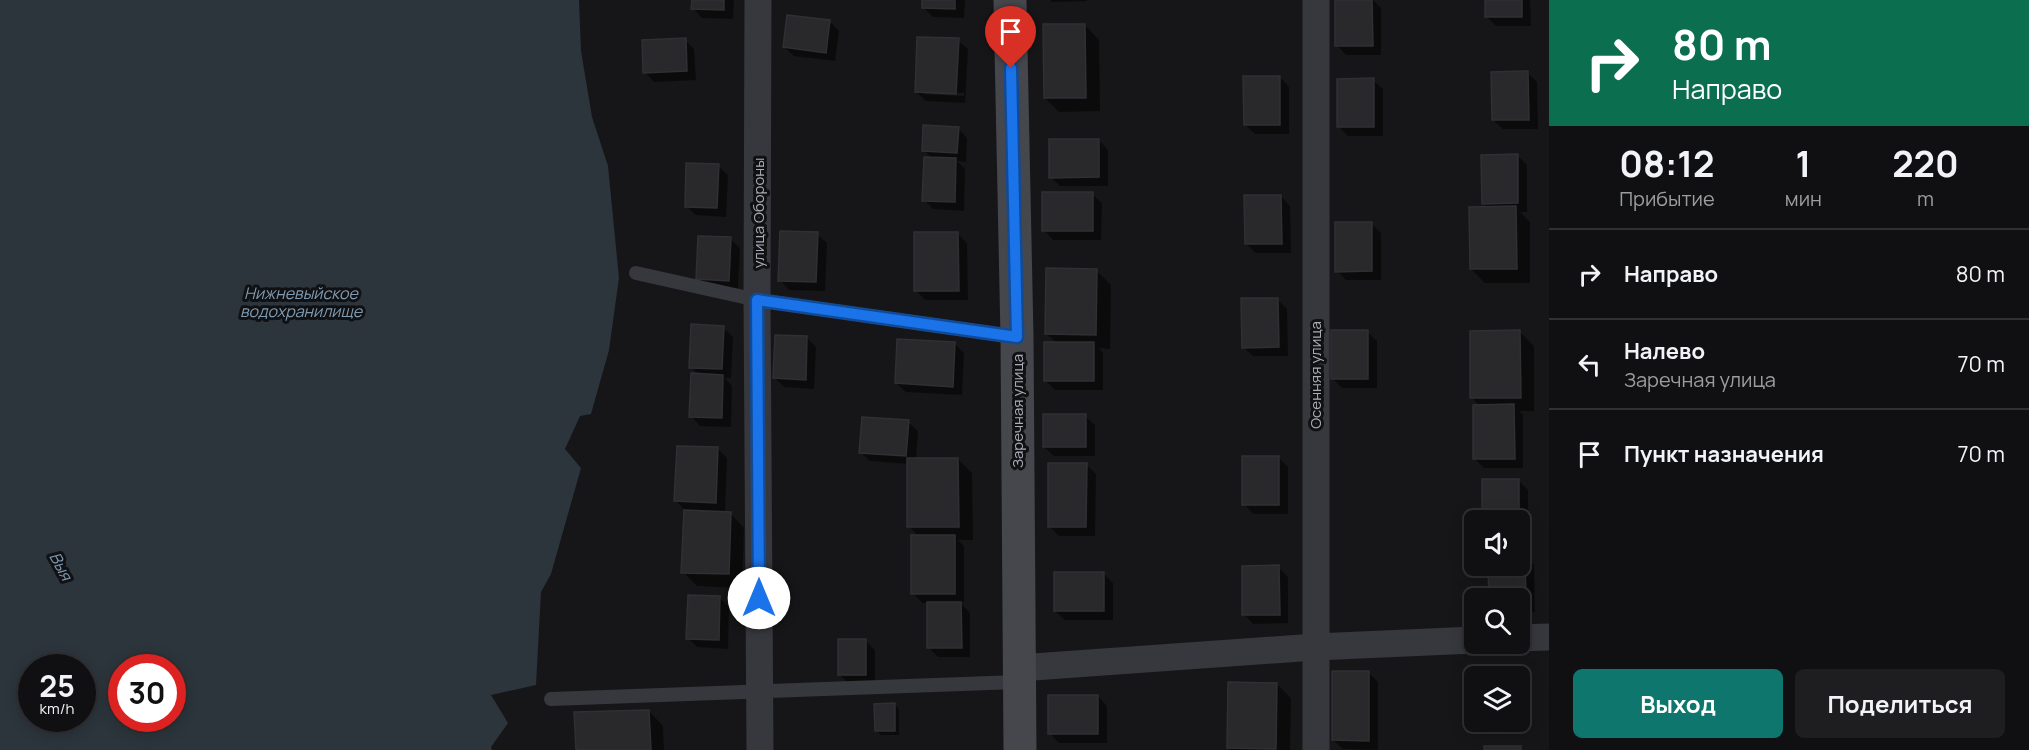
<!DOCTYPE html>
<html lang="ru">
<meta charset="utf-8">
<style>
:root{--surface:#101012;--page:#1e1e20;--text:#f1f3f6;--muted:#9c9d9f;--line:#303032;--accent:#0f766e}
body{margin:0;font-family:Manrope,sans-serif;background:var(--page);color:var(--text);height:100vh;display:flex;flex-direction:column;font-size:22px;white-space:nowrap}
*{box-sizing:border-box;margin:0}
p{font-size:20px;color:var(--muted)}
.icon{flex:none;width:33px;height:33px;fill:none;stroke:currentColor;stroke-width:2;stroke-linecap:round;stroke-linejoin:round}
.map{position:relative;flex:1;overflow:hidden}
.details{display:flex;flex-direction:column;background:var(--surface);width:480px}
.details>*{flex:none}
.banner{background:#0b6e4f;color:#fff;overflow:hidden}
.tools{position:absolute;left:1464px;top:510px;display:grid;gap:12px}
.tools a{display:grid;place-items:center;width:66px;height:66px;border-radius:9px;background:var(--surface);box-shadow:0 3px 15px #0003,0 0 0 2px var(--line);font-size:30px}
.speed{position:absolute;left:18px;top:654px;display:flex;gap:12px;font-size:30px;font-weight:700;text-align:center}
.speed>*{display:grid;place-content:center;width:78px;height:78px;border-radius:50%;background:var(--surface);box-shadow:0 3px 15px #0003,0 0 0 2px var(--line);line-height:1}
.speed small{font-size:15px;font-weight:400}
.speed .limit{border:9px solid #d22;background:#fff;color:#111}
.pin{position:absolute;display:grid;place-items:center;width:51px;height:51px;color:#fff;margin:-62px -26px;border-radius:50% 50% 50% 0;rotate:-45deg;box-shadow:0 0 6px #0007}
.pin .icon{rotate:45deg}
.me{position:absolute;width:66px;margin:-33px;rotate:0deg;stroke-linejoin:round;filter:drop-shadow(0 0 4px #0008)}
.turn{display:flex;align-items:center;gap:21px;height:126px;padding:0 24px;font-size:27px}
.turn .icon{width:78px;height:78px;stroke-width:2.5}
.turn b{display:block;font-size:42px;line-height:51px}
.eta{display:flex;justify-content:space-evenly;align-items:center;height:102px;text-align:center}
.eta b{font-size:36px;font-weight:700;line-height:42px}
.button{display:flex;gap:12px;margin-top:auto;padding:12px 24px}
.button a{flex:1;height:69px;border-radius:9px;background:var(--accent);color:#fff;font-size:24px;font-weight:700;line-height:69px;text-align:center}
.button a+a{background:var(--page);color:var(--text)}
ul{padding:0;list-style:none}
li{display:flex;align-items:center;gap:18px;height:90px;padding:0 24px;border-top:2px solid var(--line)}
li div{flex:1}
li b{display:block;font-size:22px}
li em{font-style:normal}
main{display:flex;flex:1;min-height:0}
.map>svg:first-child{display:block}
.water{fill:#2c353c;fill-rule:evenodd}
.shadow{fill:#0007;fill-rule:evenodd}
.building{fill:#29292c;stroke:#303034;stroke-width:1.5}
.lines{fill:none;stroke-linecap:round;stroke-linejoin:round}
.lane{stroke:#37383d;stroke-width:14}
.street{stroke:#37383d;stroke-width:27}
.secondary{stroke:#45474d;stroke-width:33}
.route-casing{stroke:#114b97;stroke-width:15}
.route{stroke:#1a73e8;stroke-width:10}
.labels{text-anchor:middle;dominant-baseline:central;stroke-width:6;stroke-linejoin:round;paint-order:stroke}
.street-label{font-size:15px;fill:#a8adb8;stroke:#111113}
.water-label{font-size:16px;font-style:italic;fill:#7f9bb3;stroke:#111113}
</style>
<main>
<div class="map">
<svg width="1549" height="750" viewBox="0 0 1549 750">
<rect width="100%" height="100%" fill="#161618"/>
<path class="water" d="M0 0H579L581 51 592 117 608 166 619 278 609 350 591 414 580 416 565 449 581 468 551 574 541 592 536 685 491 695 508 723 491 747 492 750H0ZM32 668H82V718H32ZM122 668H172V718H122Z"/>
<path class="shadow" d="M693 0H734L733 19 702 18 693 8Z
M924 0H965L964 18 933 17 924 8Z
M1050 0H1087V1L1052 2Z
M1337 0H1373L1381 8V55H1346L1337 45Z
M1486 0H1530L1531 26H1496L1486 16Z
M829 21 839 31 835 61 794 56 784 47Z
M1085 25 1099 40 1100 111 1059 112 1045 98Z
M685 40 694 49 696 80 654 82 645 72Z
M958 40 968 49 965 103 926 101 916 92ZM924 91 964 93V96L924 94Z
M1528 73 1537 82 1538 129H1503L1493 120Z
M1280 77 1289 87V134H1255L1245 125Z
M1373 80 1383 89V136H1348L1339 127Z
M958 128 967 138 966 162 957 161 965 169 964 211 933 209 924 200 932 159 924 150Z
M1099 140 1108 150V186H1060L1051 177Z
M1518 156 1527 165V212H1520L1530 222V283H1485L1471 269 1488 208 1483 203Z
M718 166 728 175 726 217 696 215 686 206Z
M1092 194 1102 203 1101 240H1053L1044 230Z
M1281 196 1290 206 1291 253H1256L1246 244Z
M1371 224 1381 233V280H1346L1337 271Z
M957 233 967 243 968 300H925L916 290Z
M817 234 827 243 825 291 789 290 780 280Z
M730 239 740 248 738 290 707 288 698 279Z
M1096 270 1111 285 1110 349 1099 348 1103 353V390H1055L1045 380 1056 343 1047 334Z
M1278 300 1287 309 1288 356H1253L1243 347Z
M723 327 733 337 731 378H725L732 386 731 427 700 426 691 416 699 375 691 367Z
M1367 332 1377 341V388H1342L1333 379Z
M1520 332 1534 346V411H1519L1523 415V468H1484L1475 459 1480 406 1472 398Z
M807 338 816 347 814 389 784 387 775 378Z
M955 344 964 353 962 395 906 392 896 383Z
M1085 416 1095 425V456H1054L1044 447Z
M908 422 918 431 916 460 958 459 972 473 973 540H958L964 546V602H960L970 613V657H938L928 647V603H922L913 593 919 537 909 526 908 464 870 461 861 452Z
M718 449 727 458 725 513H730L744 528 742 588 697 586 683 572 685 510 676 501Z
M1278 457 1288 467V514H1253L1244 504Z
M1087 465 1096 474 1095 536H1059L1049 526Z
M1518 480 1528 490V537H1520V520H1484L1483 481Z
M1520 556H1524L1534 565 1535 612 1520 613V598H1490V566H1520Z
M1278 567 1288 577V623L1253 624 1244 614Z
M1104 574 1113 583V620H1065L1055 611Z
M720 598 729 607 728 649 697 647 688 638Z
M865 640 875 650V684H849L840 675Z
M1368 672 1378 682V750L1343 749 1333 740Z
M1277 684 1291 698 1290 750H1230L1228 748Z
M1098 696 1107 706V743H1059L1050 733Z
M895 705 899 709V735H881L876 730Z
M649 711 663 726 664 750H577Z"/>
<path class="building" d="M692 0H724V10L691 9Z
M922 0H955V9L922 8Z
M1335 0H1372L1373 46H1335Z
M1485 0H1522V17H1485Z
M787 15 830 20 826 53 783 47Z
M1043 24H1085L1086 98H1044Z
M917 37 959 38 956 94 915 92Z
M686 38 687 71 643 73 642 40Z
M1528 71 1529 120H1492L1491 72Z
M1243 76H1280V125H1244Z
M1374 78V127H1337V79Z
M923 125 959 127 957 153 922 151Z
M1049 139H1099V177L1049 178Z
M1518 154V203L1482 204 1481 155Z
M924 157 956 158 955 202 922 201Z
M686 163 719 164 717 208 685 207Z
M1042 192H1093V231H1042Z
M1244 195H1281L1282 244H1245Z
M1516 206 1517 269H1470L1469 207Z
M1335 222H1372V271L1335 272Z
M780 231 818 232 816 282 778 281Z
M914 232H958L959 291H914Z
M698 236 731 237 729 281 696 279Z
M1046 268 1097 269 1096 335 1045 334Z
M1241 298H1278L1279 347 1242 348Z
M691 324 724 326 722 369 689 368Z
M1331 330H1368V379H1331Z
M1520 330 1521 398H1470V331Z
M775 335 807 336 806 380 773 378Z
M897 339 955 342 953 387 895 383Z
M1044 342H1094V381H1044Z
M691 373 723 375 722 418 689 417Z
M1514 404 1515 459H1473V405Z
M1043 414H1086V447H1043Z
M862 417 909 420 906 456 859 453Z
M677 446 718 447 716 503 674 501Z
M1242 456H1279V505H1242Z
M907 458H958L959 527H907Z
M1048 463H1087L1086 527H1048Z
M1482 479H1519V520H1482Z
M684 510 731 512 729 574 681 573Z
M911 535H955V594H911Z
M1520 554H1525L1526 603 1520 604V598H1489L1488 566H1520Z
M1279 565 1280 615H1242V566Z
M1054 572H1104V611H1054Z
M688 595 720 596 719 640 686 639Z
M927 602H961L962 648H927Z
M838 639H866V675H838Z
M1332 671H1369V741L1332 740Z
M1228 682 1277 683 1276 749 1227 748Z
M1048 695H1098V734H1048Z
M895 703V731H875L874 704Z
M649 710 651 750H576L574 712Z
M1484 746H1521V750H1484Z"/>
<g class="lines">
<path class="lane" d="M636 273 757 300 1017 337
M551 699 1019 682"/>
<path class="street" d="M758 0 757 300 760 750
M1520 638 1549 637
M1019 668 1315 647 1474 640
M1316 750V0"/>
<path class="secondary" d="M1010 0 1017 337 1020 750"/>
</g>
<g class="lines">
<g class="route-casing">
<path id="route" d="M759 598 757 300 1017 337 1011 68"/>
</g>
<use href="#route" class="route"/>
</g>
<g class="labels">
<g class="street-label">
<text transform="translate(758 213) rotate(-90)">улица Обороны</text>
<text transform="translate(1315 375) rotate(-90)">Осенняя улица</text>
<text transform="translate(1017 411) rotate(-90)">Заречная улица</text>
</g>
<g class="water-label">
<text x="301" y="293">Нижневыйское<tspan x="301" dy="18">водохранилище</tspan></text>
<text transform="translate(61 566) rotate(61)">Выя</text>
</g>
</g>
</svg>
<div class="tools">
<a><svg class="icon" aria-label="sound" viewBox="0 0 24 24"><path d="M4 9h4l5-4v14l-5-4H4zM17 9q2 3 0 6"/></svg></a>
<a><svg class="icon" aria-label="search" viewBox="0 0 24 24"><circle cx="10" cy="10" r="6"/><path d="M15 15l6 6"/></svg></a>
<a><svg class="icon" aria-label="layers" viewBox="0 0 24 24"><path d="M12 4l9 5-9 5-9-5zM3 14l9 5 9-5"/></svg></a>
</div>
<div class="speed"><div>25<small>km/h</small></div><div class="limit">30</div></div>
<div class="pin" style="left:1011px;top:68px;background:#d93025"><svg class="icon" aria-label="arrive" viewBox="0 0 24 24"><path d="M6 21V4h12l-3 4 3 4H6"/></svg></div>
<svg class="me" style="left:759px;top:598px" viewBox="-20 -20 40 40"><circle r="19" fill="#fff"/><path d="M0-13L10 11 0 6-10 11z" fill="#1a73e8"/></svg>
</div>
<section class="details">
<div class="banner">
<div class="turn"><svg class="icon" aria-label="right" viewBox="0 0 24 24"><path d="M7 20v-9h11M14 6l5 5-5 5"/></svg><div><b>80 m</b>Направо</div></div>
</div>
<div class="eta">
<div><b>08:12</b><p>Прибытие</p></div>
<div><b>1</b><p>мин</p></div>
<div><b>220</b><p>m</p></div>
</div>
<ul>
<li><svg class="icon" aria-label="right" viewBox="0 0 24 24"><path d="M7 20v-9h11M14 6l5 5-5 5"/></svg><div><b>Направо</b></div><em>80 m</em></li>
<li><svg class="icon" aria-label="left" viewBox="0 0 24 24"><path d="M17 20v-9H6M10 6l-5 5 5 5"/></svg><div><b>Налево</b><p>Заречная улица</p></div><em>70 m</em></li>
<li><svg class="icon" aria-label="arrive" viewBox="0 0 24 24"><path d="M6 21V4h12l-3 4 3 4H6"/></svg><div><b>Пункт назначения</b></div><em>70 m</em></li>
</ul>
<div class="button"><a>Выход</a><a>Поделиться</a></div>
</section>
</main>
